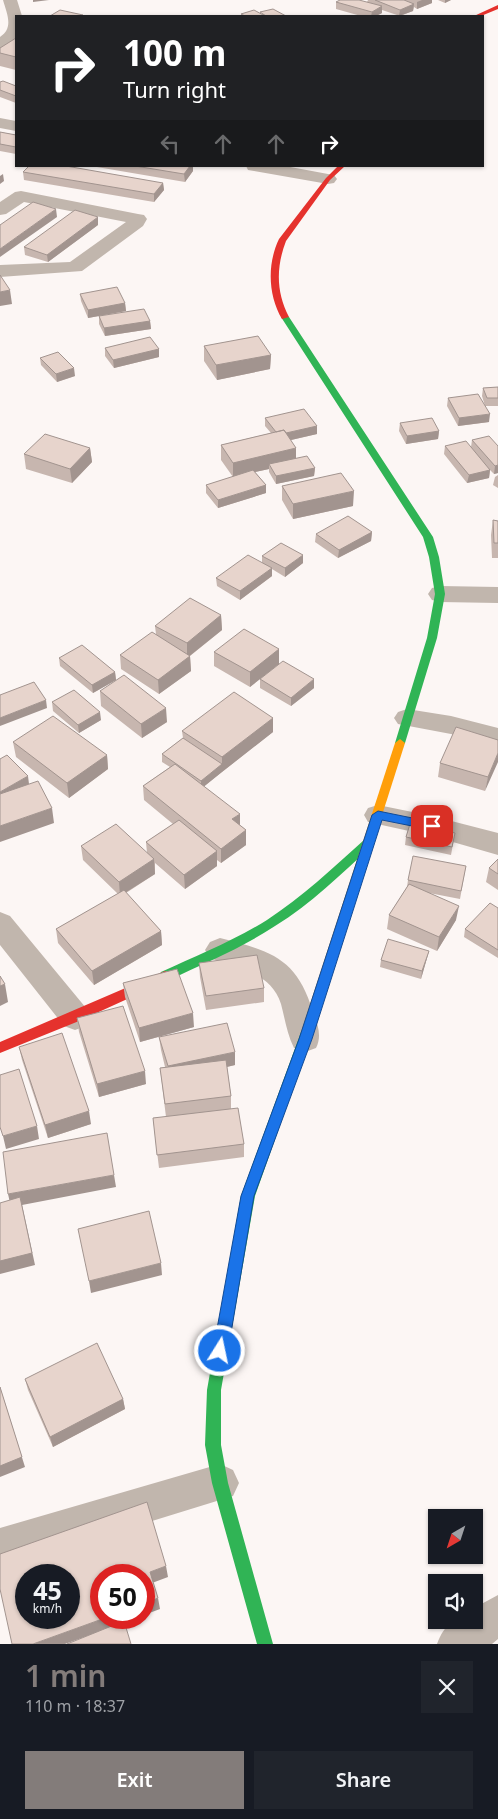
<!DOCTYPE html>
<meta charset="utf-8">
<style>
:root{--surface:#171b24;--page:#20242c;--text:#f1f3f6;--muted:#9ea1a6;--accent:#837c7a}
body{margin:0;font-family:"Noto Sans",sans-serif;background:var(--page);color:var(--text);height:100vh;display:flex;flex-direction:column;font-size:19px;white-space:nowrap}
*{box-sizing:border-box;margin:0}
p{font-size:16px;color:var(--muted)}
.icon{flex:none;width:28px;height:28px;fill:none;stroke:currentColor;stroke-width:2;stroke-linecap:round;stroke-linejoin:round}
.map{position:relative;height:1644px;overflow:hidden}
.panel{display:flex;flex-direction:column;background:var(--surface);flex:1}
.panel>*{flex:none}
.banner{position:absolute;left:15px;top:15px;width:469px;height:152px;border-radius:0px;box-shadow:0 1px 4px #0004;background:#202124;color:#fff;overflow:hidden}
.needle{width:32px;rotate:219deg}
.tools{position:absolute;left:428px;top:1509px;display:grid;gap:10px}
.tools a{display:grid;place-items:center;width:55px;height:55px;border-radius:0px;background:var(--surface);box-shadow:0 1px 4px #0004;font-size:25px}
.speed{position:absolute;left:15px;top:1564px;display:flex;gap:10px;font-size:25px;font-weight:700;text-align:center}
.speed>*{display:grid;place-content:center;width:65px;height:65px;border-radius:50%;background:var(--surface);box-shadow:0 1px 4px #0004;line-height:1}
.speed small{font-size:12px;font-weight:400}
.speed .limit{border:8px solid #d22;background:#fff;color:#111}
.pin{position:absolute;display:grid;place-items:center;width:42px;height:42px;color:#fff;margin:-21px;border-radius:10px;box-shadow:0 2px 8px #0006}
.me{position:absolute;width:55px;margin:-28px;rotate:10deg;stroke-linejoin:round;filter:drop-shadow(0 0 4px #0008)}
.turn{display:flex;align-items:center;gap:18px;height:105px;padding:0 25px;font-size:22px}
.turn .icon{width:65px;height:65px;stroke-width:2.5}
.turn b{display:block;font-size:35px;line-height:42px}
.lanes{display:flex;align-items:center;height:48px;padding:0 25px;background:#0003;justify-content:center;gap:25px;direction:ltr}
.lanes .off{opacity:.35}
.round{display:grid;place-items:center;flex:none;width:52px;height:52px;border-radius:0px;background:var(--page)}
.overview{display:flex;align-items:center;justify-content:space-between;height:85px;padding:0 25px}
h1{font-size:30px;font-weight:600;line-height:38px;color:var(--accent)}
.action{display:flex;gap:10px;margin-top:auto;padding:10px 25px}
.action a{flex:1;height:58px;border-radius:0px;background:var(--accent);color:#fff;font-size:20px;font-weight:600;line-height:58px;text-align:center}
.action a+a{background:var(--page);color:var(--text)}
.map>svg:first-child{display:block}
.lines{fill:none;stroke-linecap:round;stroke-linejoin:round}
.street{fill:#c1b6ad;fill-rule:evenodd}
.fast{fill:#30b455;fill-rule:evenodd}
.slow{fill:#ff9f0a;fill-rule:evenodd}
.jam{fill:#e5322d;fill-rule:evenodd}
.wall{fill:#c7b6af}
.shaded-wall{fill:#a2948f}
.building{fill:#e7d4cc;stroke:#a2948f;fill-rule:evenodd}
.route{fill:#1a73e8;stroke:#114b97}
</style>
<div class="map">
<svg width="498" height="1644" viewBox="0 0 498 1644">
<rect width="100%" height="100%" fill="#fcf6f4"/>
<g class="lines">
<path class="street" d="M3 0H17L22 16H16V40L0 49V37C14 28 7 14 3 0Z
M0 118 16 121V131L0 128Z
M246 166H285L328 174 334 175 337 179 334 183 328 184 254 171 248 170Z
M21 191 138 214 144 215 147 219 143 226 82 271 0 277V265L70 262 126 222 24 202 6 214 0 215V202L15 192Z
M440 586 498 587V603L440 602 432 600 428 594 432 588Z
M407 709 451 716 498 728V746L451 734 398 724 394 718 398 712Z
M378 805 432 816 498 833V855L432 836 368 822 364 815 368 808Z
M0 912 10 916 86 1008 90 1017 86 1026 75 1030 64 1026 0 945Z
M220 938C271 951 297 958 313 1012 318 1025 322 1036 316 1048L305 1052 294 1048C287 1034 285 1019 281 1004 271 972 237 968 210 958L205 950 210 942Z
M220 1464 233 1470 239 1483 233 1496 0 1568V1528Z
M498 1595V1639L492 1644H437C445 1623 452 1620 474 1620V1608Z"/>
<path class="fast" d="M282 315 289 317 433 537 439 557 445 594 437 638 405 743 400 747 395 743 427 638 435 594 429 557 423 537 281 317Z
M368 839 372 840 374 843 372 846C341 874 311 904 275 926 242 948 205 963 169 980L165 981 161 980 159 976 161 972C196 956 233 941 267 920 302 897 333 868 364 840Z
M307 1027 311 1028 313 1032 255 1196 221 1390V1445L228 1483 273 1644H257L212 1483 205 1445 207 1390 241 1196 301 1032 303 1028Z"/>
<path class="slow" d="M400 739 405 743 313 1032 311 1036 307 1037 303 1036 301 1032 395 743Z"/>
<path class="jam" d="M498 5V9L481 16H474Z
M338 166H345L330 180 286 241C276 267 276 292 289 317L282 319C268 295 267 264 279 239L326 178Z
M165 971 169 972 171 976 169 980 79 1021 0 1053V1042Z"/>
</g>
<path class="wall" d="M368 0H432V3L417 9 414 7 413 11 400 16 382 10V13L376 16H361L336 9V2H367Z
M438 0H451L445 3Z
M16 38V70L0 66V48Z
M0 82 16 86V103L0 97Z
M0 132 16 135V154L0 151Z
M91 166H193V171L185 182Z
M23 172 163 183 164 190 154 202 24 180Z
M98 225 48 262 25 255 24 247Z
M80 294 125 303 126 311 88 318 81 301Z
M99 316 150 321 151 329 105 336 99 324Z
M204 346 271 355 270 369 217 380 204 361Z
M105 348 159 349V357L114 368 105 356Z
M40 358 75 376 57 382 41 365Z
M498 387V406H485L482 396 483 388Z
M448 398 489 422 458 426 447 406Z
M265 418 317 426V434L291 440 296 459 315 468 314 476 276 484 269 472V469L255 472 266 485V493L218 508 206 493V485L233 477 221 460V445L271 433 265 426Z
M400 423 439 431 438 439 406 444 399 431Z
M472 440 498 446V473L494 474 490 470 489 478 467 483 444 454 445 446 471 447Z
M90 448 92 462 72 483 26 469 24 454Z
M498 475V488L493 485 495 477Z
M282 486 353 506 293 519 282 500Z
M493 520 498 521V558H492L491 535Z
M372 532 371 541 338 558 315 542 316 534Z
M262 556 303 563 285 577 272 569V576L240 600 217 586 216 578 262 563Z
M221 615 222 630 190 656 191 671 159 694 121 669 120 655 156 634 155 626Z
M279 649V664L250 687 214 666V652Z
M59 658 115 672 116 680 93 693 60 666Z
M260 679 314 688 291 706 260 688Z
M100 691 167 722 142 738 101 706Z
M52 702 101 720 79 733 53 711Z
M273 718V732L204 786 240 825 246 830V845L221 863 217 860V866L185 889 155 863V874L126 893 161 931 162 945 94 985 58 943 56 929 118 894 83 860 81 846 147 853 146 842 173 824 144 800 143 786 170 767 162 762V754L183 738 182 731Z
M498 740 485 791 438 777 440 763Z
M13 742 107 755 108 769 69 798 16 757Z
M455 833 451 855 405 845 406 837Z
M498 859V890L486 882 489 868Z
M466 866 460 899 429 893 456 920 437 951 387 929 389 915 407 887 408 880Z
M498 908V958L464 937 465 929Z
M429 951 421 979 380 967 381 960Z
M199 963 264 988V1002L206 1010 200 977Z
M123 983 194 1027 140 1042 125 997Z
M77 1018 146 1084 99 1097 79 1032Z
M159 1037 235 1065 227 1067 231 1096V1109L244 1144V1157L159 1168 153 1118 166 1117 160 1068 165 1067 161 1050Z
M19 1047 91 1124 48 1138 22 1060Z
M25 1379 123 1399 125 1409 53 1447 28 1390Z"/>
<path class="shaded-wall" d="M33 0H49L33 2Z
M422 0H432V3L417 9V2Z
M445 0H451L445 3Z
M414 4 413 11 399 16 400 10Z
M382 6V13L376 16H371L372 12Z
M190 166H193V171L185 182 184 174Z
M3 174 4 181 0 184V176Z
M163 183 164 190 154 202V194Z
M56 209 57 217 0 257V249Z
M98 217V225L48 262 47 255Z
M10 290 12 304 0 306V292Z
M125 303 126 311 88 318V310Z
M150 321 151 329 105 336 104 328Z
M159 349V357L114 368 113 360Z
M271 355 270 369 217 380 216 365Z
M74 368 75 376 57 382 56 374Z
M490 414 489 422 458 426 459 418Z
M317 426V434L278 443V435Z
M439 431 438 439 406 444 407 436Z
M90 448 92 462 72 483 70 469Z
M296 448V462L269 464V469L233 477V463Z
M498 465V473L494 474 495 466Z
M315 468 314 476 276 484V476Z
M490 470 489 478 467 483 469 475Z
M266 485V493L218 508V500Z
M354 491 353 506 293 519V504Z
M372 532 371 541 338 558 339 550Z
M303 555V563L285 577V568Z
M272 568V576L240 600V591Z
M221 615 222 630 187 658V643Z
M279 649V664L250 687V672Z
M190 656 191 671 159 694 158 680Z
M115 672 116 680 93 693 92 685Z
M314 679V688L291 706V698Z
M46 700 47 708 0 726V718Z
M166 708 167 722 142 738 141 724Z
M100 712 101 720 79 733 78 725Z
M273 718V732L222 772V757Z
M498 753V762L485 791 488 777Z
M107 755 108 769 69 798 67 783Z
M222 764V772L201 789V781Z
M28 776 29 784 0 801V792Z
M52 808 54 823 0 842V826Z
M240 814V828L232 819Z
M246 830V845L221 863V849Z
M217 851V866L185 889 184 875Z
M154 859 155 874 120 896 119 882Z
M459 906 456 920 437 951 439 937Z
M161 931 162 945 94 985 92 971Z
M429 951 421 979 422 971Z
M5 984 8 1002 0 1006V986Z
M193 1013 194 1027 140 1042 139 1028Z
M235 1052V1065L169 1080 168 1066Z
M145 1071 146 1084 99 1097 97 1084Z
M89 1111 91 1124 48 1138 45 1125Z
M37 1126 39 1139 6 1149 3 1136Z
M114 1175 116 1187 22 1205 35 1265 0 1274V1261L11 1207 8 1194Z
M161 1263 162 1275 91 1293 89 1281Z
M0 1387 25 1467 0 1477Z
M123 1399 125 1409 53 1447 50 1437Z
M166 1566 168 1577 152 1583 150 1572Z
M158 1598 160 1609 144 1615V1604Z
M105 1618H137L65 1644H33Z"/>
<path class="building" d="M340 0H359L382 6 372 12 336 2Z
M375 0H404L414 4 400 10Z
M273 9 286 16H266L260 12Z
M60 10 83 15 81 16H50Z
M254 10 265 16H245L241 14Z
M16 38V57L0 53V48Z
M3 81 16 86V96L0 90V82Z
M0 132 16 135V147L0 144Z
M29 166H66L163 183 154 194 23 172Z
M135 166H190L184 174Z
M33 202 56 209 0 249V225Z
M75 210 98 217 47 255 24 247Z
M0 275 10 290 0 292Z
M117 287 125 303 88 310 80 294Z
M144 309 150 321 104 328 99 316Z
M258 336 271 355 216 365 204 346Z
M150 337 159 349 113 360 105 348Z
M58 352 74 368 56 374 40 358Z
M498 387V398H487L483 388Z
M478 394 490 414 459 418 448 398Z
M304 409 317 426 286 433 284 430 276 432 265 418Z
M432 418 439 431 407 436 400 423Z
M284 430 296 448 233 463 221 445Z
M45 434 90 448 70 469 24 454Z
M489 436 498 446V465L495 466 472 440Z
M466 441 490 470 469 475 445 446Z
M307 456 315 468 276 476 269 464Z
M253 470 266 485 218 500 206 485Z
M341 473 354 491 293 504 282 486Z
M348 516 372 532 339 550 316 534Z
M493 520 498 521V543H494Z
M281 543 303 555 285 568 262 556Z
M248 555 272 568 240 591 216 578Z
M190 598 221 615 187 643 155 626Z
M244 629 279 649 250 672 214 652Z
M152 632 190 656 158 680 120 655Z
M82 645 115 672 92 685 59 658Z
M283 661 314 679 291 698 260 679Z
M124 675 166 708 141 724 100 691Z
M34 682 46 700 0 718V695Z
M74 690 100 712 78 725 52 702Z
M234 692 273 718 222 757 182 731Z
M53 716 107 755 67 783 13 742Z
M456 727 498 740V753L488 777 440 763Z
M183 738 222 764 201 781 162 754Z
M7 755 28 776 0 792V759Z
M175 764 240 814 232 819 246 830 221 849 143 786Z
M38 781 52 808 0 826V794Z
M179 820 217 851 184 875 146 842Z
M116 824 154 859 119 882 81 846Z
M410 824 455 833 452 847 406 837Z
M413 856 466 866 461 891 408 880Z
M498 859V874L489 868Z
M409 884 459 906 439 937 389 915Z
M124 890 161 931 92 971 56 929Z
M490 903 498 908V950L465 929Z
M388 939 429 951 422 971 381 960Z
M257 955 264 988 206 996 199 963Z
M177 969 193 1013 139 1028 123 983Z
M0 976 5 984 0 986Z
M123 1006 145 1071 97 1084 77 1018Z
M227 1023 235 1052 168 1066 159 1037Z
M62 1033 89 1111 45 1125 19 1047Z
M226 1060 231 1096 165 1104 160 1068Z
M19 1069 37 1126 3 1136 0 1127V1075Z
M238 1108 244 1144 157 1155 153 1118Z
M107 1133 114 1175 8 1194 3 1152Z
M20 1197 32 1253 0 1261V1203Z
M149 1211 161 1263 89 1281 78 1229Z
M97 1343 123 1399 50 1437 25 1379Z
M0 1387 22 1457 0 1466Z
M147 1502 166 1566 150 1572 158 1598 144 1604V1575H101V1618H105L33 1644H12L0 1589V1554ZM26 1575H69V1618H26Z
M124 1621 131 1644H67Z"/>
<path class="route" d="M378 811 432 822 438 826 432 830 382 820 312 1039 254 1196 228 1351 226 1356 220 1358 215 1356 213 1351 241 1196 299 1039 372 815Z"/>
</svg>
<div class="tools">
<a><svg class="needle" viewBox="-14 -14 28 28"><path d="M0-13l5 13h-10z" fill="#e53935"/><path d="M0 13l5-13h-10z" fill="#9ea1a6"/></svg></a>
<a><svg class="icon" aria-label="sound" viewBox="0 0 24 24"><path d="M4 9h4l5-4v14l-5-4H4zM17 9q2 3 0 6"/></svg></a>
</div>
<div class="speed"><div>45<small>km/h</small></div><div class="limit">50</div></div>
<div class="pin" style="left:432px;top:826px;background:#d93025"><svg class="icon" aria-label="arrive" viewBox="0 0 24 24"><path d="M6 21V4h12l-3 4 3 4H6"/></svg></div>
<svg class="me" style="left:220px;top:1351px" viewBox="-20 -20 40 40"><circle r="17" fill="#1a73e8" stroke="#fff" stroke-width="3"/><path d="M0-11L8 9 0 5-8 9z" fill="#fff"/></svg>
<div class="banner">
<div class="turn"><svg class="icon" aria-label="right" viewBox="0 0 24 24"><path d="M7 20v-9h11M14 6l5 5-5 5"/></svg><div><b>100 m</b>Turn right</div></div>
<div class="lanes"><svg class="icon off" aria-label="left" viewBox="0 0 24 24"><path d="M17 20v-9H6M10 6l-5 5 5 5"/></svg><svg class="icon off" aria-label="ahead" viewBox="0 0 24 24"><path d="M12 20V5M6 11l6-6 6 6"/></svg><svg class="icon off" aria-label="ahead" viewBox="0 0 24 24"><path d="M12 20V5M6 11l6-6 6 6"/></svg><svg class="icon" aria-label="right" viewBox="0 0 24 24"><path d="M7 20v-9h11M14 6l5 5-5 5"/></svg></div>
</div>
</div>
<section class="panel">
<div class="overview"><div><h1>1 min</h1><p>110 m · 18:37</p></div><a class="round"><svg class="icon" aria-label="close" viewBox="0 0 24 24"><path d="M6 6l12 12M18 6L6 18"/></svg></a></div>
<div class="action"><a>Exit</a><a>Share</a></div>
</section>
